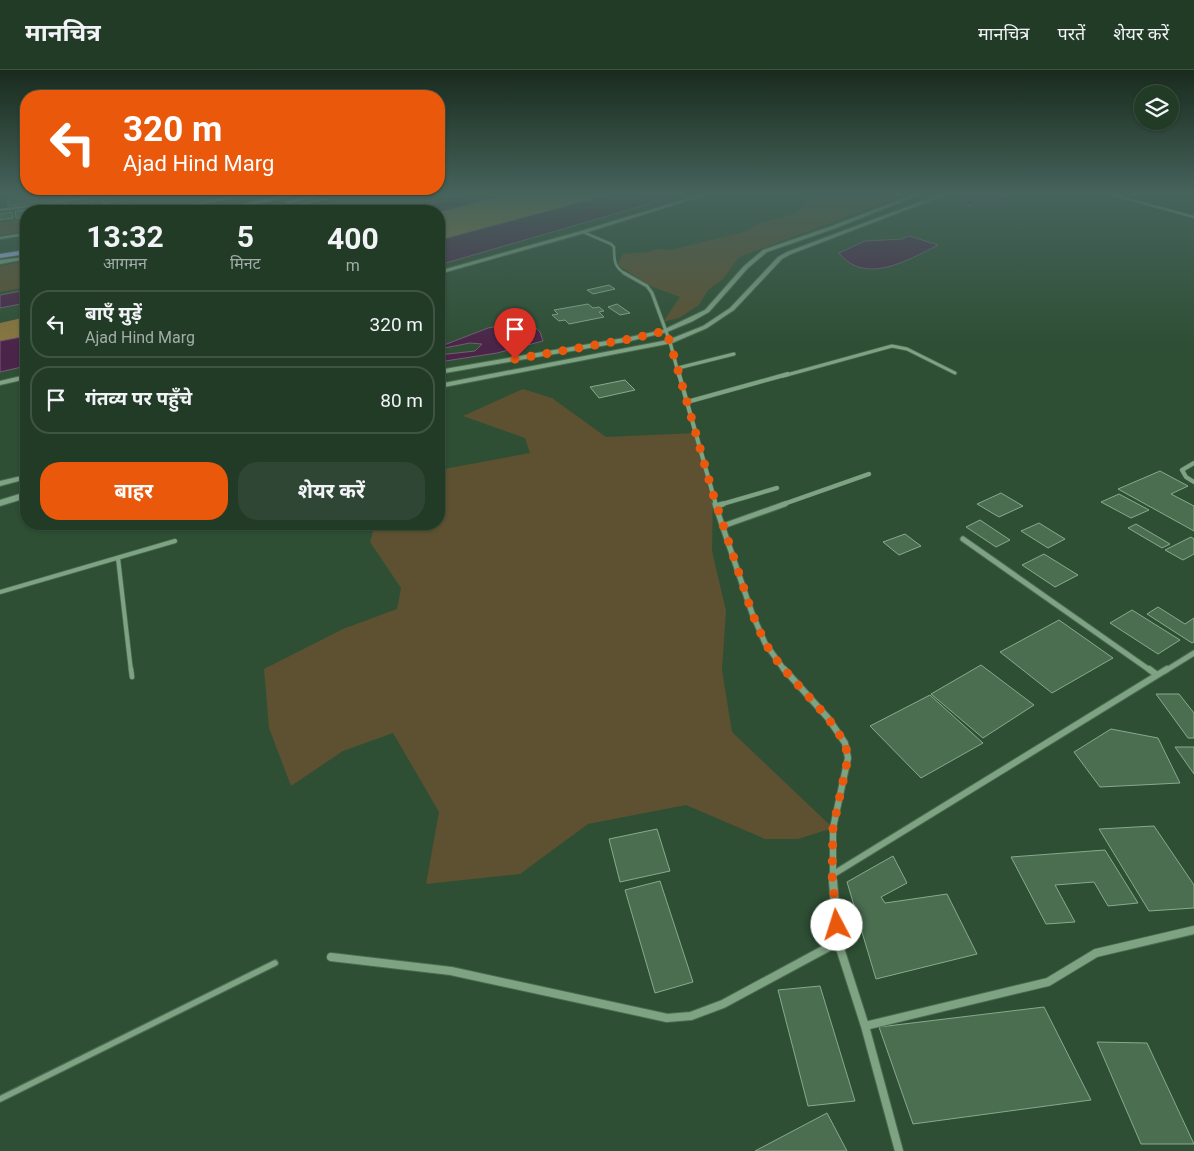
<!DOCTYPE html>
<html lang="hi">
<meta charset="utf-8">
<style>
:root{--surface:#223b27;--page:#2e4633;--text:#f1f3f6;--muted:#a2ada7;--line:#3f5544;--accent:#ea580c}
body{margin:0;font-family:Roboto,"Noto Sans Devanagari",sans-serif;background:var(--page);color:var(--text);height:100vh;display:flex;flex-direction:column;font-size:19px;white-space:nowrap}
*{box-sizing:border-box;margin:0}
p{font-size:16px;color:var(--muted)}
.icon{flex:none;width:28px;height:28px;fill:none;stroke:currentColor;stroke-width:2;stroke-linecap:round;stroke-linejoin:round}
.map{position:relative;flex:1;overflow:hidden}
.sheet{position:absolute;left:20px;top:135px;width:425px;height:325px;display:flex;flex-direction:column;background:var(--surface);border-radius:20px;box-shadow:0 1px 4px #0004,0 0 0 1px var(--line)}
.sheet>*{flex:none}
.banner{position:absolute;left:20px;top:20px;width:425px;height:105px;border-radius:20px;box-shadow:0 1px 4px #0004,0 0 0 1px var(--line);background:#ea580c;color:#fff;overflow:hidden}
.buttons{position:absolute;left:1134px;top:15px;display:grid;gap:10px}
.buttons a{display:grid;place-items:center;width:45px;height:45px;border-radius:50%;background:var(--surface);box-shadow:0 1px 4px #0004,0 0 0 1px var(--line);font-size:25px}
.pin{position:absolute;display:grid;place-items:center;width:42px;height:42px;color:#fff;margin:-51px -21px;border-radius:50% 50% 50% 0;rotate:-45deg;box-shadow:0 0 5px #0007}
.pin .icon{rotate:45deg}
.me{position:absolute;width:55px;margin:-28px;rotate:355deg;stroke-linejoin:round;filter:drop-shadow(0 0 4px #0008)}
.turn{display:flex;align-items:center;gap:18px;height:105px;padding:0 20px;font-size:22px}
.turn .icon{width:65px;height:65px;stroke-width:2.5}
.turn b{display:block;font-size:35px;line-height:42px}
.eta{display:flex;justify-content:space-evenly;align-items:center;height:85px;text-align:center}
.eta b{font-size:30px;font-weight:700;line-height:35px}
.action{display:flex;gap:10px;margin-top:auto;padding:10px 20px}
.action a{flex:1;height:58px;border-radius:20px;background:var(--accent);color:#fff;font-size:20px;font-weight:700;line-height:58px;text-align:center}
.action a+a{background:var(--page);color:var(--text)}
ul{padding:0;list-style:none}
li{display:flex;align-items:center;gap:15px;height:68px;margin:0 10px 8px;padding:0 10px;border:2px solid var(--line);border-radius:20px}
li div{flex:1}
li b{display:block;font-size:19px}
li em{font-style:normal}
header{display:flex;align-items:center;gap:30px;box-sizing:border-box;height:70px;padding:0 25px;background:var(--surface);border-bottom:1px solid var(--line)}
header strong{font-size:24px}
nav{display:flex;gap:28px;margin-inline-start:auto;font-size:18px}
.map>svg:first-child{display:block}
.green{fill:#5d5131}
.forest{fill:#8b763d}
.water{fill:#4b2449;stroke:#745e73}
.building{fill:#4b6e51;stroke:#86ab8b}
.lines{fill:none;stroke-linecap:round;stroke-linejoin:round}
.lane-far2-casing{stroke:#4d6a53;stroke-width:5.5}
.lane-far1-casing{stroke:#4d6a53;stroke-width:6}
.lane-casing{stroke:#4d6a53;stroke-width:8}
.street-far5-casing{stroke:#4d6a53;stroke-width:3}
.street-far4-casing{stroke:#4d6a53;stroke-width:4.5}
.street-far3-casing{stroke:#4d6a53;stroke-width:5}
.street-far2-casing{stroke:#4d6a53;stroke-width:7}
.street-far1-casing{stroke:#4d6a53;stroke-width:8}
.street-casing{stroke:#4d6a53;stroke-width:10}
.secondary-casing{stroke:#4d6a53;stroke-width:2}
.highway-casing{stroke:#4d6a53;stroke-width:2}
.lane-far2{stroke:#7ea383;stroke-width:4}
.lane-far1{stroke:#7ea383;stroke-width:4.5}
.lane{stroke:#7ea383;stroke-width:5.5}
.street-far5{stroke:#7ea383;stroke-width:2.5}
.street-far4{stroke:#7ea383;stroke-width:3}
.street-far3{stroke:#7ea383;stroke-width:4}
.street-far2{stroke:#7ea383;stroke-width:5}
.street-far1{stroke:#7ea383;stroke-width:6}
.street{stroke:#7ea383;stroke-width:8}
.secondary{fill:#7ea383;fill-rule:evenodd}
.highway{fill:#9eb4f0;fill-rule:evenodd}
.route{stroke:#ea580c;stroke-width:9;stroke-dasharray:0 16.2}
</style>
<header>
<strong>मानचित्र</strong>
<nav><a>मानचित्र</a><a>परतें</a><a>शेयर करें</a></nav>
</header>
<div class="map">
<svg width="1194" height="1081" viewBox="0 0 1194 1081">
<rect width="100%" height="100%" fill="#2e4f34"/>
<path class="green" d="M173 124H234L145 141H69Z
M365 124H424L438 130 388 141H288Z
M801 124H907L739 187 723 209 708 220 699 235 679 248 663 252 680 227 653 217 617 195 623 184 649 182 657 179 670 180 744 162 759 154 798 142 807 133 801 128Z
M26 148V161L0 165V152Z
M26 191V217L0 222V196Z
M523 319 552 328 606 367 697 363 713 424 712 481 726 541 722 600 732 662 833 758 798 769H765L686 735 588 754 520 804 426 814 439 742 393 663 343 681 291 716 269 658 264 599 343 559 397 539 401 518 370 472 375 454H439V400L530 383 525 368 463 346Z"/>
<path class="forest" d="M511 124H611L439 170V142Z
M26 247V266L0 271V253Z"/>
<path class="water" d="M470 124H511L439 142 399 141Z
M611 124H683L439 195V170Z
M969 124H1002L1011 131 977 132 967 137 970 136 963 128Z
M909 166 938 175C908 190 865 216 839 183L865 171 902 169Z
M26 220V233L0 238V225Z
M511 254 534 256 540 262 543 271 497 283 439 292V285L475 281 482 274 470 273 439 279V277L488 258Z
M26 266V296L0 302V271Z"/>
<path class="building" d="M49 124 50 130 30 133 29 127Z
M52 124H72L73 127 53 130Z
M123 125 125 130 103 134 100 129Z
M28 127V133L8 136V129Z
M93 131 95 135 72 139 71 134Z
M68 133 70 139 44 141 43 137Z
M38 138 39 141H26V147L16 148 15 141Z
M12 142 13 148 0 150V144Z
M609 215 615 219 593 224 587 220Z
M588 234 593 238 599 237 604 241 599 242 604 247 569 254 565 250 559 251 552 245 558 244 554 240Z
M617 234 630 243 620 245 608 237Z
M625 310 635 320 599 328 590 317Z
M1160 401 1188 416 1171 424 1194 436V461L1118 419Z
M1001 423 1023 436 999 447 977 434Z
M1119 424 1149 440 1131 448 1101 432Z
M980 450 1010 470 996 477 966 457Z
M1039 453 1065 469 1048 478 1021 461Z
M1136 454 1170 474 1162 478 1128 458Z
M905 464 921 476 899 485 883 472Z
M1191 467 1194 469V484L1183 490 1165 480Z
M1044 484 1078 505 1055 517 1022 495Z
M1158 537 1185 554 1194 548V572L1192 573 1147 544Z
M1132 540 1180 570 1158 584 1110 553Z
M1059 550 1113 588 1052 623 1000 582Z
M981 595 1034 635 983 668 931 624Z
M1156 624H1179L1194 643V668H1188Z
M930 625 983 673 921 708 870 656Z
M1111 659 1158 668 1180 713 1100 717 1074 682Z
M1175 677H1194V704Z
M1154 756 1194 815V838L1149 841 1099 759Z
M657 759 670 801 620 812 609 769Z
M1105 780 1138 833 1108 836 1094 812 1055 815 1075 852 1046 854 1011 787Z
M893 786 907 813 881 827 885 833 947 824 977 884 876 909 847 812Z
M660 811 693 912 655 923 625 820Z
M820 916 855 1031 808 1036 778 920Z
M1044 937 1091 1030 913 1054 879 957Z
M1097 972 1147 973 1194 1074H1141Z
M827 1043 847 1081H755Z"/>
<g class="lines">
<g class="lane-far2-casing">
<path id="lane-far2" d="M118 488 131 601
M0 522 175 471"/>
</g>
<g class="lane-far1-casing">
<path id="lane-far1" d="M131 599 132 607"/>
</g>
<g class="lane-casing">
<path id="lane" d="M0 1029 275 893"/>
</g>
<g class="street-far5-casing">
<path id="street-far5" d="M1110 124 1194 147
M0 140 113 124
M583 162 611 174 614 177C614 190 614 198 626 204"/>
</g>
<g class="street-far4-casing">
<path id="street-far4" d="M624 203 647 216 652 223 670 272 679 306
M678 298 734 284
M783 306 892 276 907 279 955 303"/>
</g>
<g class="street-far3-casing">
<path id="street-far3" d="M679 304 716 435
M687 332 788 304
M1194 393 1182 400 1186 407 1194 412
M719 435 777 418
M781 435 869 404"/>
</g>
<g class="street-far2-casing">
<path id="street-far2" d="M715 434 752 543 765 573 785 601
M716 436 723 434
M723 456 785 434
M963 469 1151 601
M1165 601 1194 583"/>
</g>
<g class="street-far1-casing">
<path id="street-far1" d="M784 599 828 648 845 673 848 688 833 758V812
M1149 599 1157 605
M832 805 1167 599"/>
</g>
<g class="street-casing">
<path id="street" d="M833 811 838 872 865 956 899 1081
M331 887 451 901 667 948 691 946 723 934 838 872
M865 956 1048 912 1096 883 1194 860"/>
</g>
<g class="secondary-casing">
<path id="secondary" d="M243 124H253L164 141H156Z
M342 124H351L273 141H266Z
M702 124H709L585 163 439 204V201L581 161Z
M915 124H921L836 158 767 182 748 198 709 242 693 251 667 262 630 271 439 304V300L630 267 663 260 705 240 744 196 763 180 832 156Z
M941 124H948L791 184 782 189 734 240 707 258 672 273 439 318V314L668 270 703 256 730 238 778 187 787 182Z
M26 163V165L0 169V167Z
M26 187V189L0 194V190Z
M26 305V309L0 315V311Z
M26 405V409L0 416V411Z
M26 422V428L0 436V430Z"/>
</g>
<g class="highway-casing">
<path id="highway" d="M288 124H301L224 141H213Z
M314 124H327L288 134 285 132Z
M26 180V184L0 188V184Z"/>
</g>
<use href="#lane-far2" class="lane-far2"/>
<use href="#lane-far1" class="lane-far1"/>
<use href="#lane" class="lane"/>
<use href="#street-far5" class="street-far5"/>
<use href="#street-far4" class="street-far4"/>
<use href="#street-far3" class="street-far3"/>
<use href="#street-far2" class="street-far2"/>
<use href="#street-far1" class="street-far1"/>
<use href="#street" class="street"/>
<use href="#secondary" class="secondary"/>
<use href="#highway" class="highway"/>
</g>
<linearGradient id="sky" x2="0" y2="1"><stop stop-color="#192b1d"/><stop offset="0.45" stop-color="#46635c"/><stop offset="1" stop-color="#46635c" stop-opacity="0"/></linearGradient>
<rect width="1194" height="276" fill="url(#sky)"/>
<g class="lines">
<path class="route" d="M515 289 630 269 665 261 670 272 713 424 752 543 765 573 780 595 828 648 845 673 848 688 833 758 832 805 837 855"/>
</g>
</svg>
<div class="buttons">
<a><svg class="icon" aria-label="layers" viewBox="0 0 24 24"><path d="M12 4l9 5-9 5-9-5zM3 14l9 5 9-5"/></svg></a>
</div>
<div class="pin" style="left:515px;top:289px;background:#d93025"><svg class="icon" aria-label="arrive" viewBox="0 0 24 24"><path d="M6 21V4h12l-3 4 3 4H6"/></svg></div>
<svg class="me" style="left:837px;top:855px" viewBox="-20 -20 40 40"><circle r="19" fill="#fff"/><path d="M0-13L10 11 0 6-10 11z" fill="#ea580c"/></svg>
<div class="banner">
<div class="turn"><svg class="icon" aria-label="left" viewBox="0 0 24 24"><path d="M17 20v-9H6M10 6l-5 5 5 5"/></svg><div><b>320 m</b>Ajad Hind Marg</div></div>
</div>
<section class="sheet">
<div class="eta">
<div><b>13:32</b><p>आगमन</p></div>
<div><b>5</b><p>मिनट</p></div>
<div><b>400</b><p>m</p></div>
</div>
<ul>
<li><svg class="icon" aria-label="left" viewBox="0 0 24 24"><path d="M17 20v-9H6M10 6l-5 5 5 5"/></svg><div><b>बाएँ मुड़ें</b><p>Ajad Hind Marg</p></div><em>320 m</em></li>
<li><svg class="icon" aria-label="arrive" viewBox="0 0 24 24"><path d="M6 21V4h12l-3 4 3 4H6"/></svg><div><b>गंतव्य पर पहुँचे</b></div><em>80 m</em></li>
</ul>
<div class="action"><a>बाहर</a><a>शेयर करें</a></div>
</section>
</div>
